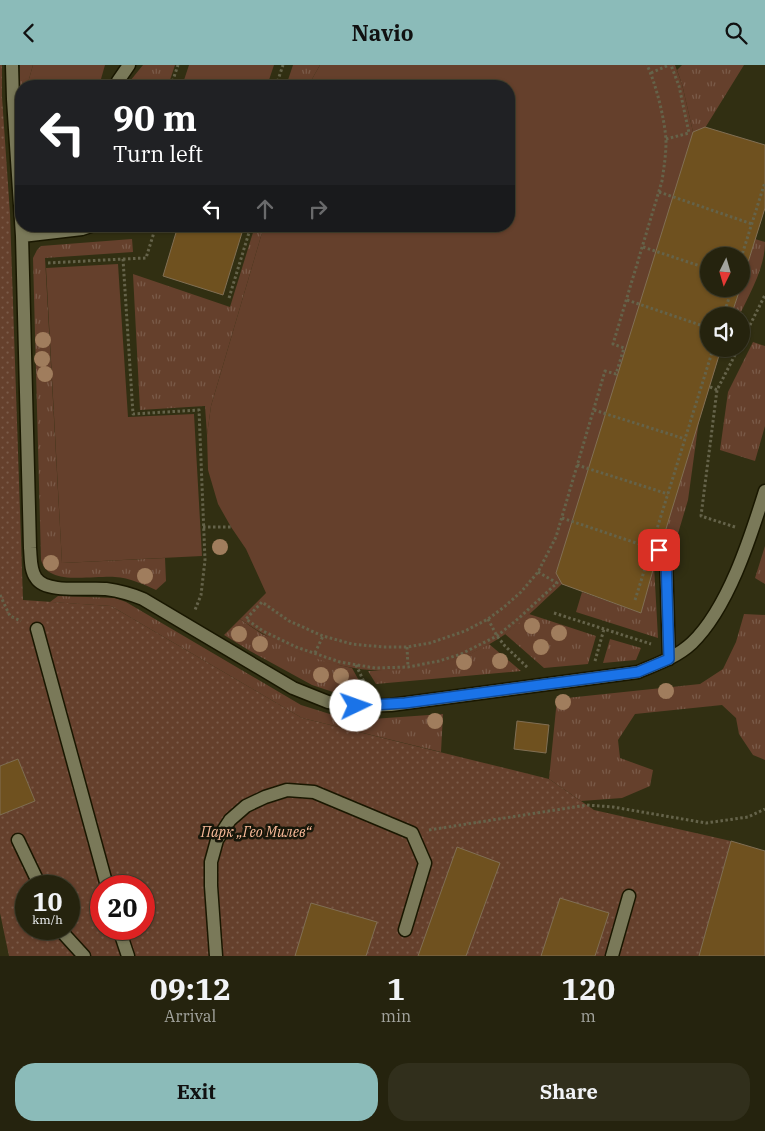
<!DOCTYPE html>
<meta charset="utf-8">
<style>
:root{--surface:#25230e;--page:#312f1c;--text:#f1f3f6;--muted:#a3a49e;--line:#42402e;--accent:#8bbbb9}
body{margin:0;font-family:"IBM Plex Serif",serif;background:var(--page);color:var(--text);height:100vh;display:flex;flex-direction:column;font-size:19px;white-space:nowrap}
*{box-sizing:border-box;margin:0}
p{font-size:16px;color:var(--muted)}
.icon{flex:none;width:28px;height:28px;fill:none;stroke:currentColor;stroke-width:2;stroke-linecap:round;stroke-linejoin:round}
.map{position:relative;height:891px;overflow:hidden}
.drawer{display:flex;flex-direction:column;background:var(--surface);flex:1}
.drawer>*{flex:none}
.banner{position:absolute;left:15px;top:15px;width:500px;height:152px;border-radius:20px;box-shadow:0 1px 4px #0004,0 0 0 1px var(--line);background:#202124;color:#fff;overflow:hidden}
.needle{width:32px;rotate:185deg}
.tools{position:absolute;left:700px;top:182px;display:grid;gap:10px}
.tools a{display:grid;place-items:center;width:50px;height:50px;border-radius:50%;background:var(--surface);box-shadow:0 1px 4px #0004,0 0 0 1px var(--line);font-size:25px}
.speed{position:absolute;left:15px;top:810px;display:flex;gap:10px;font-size:25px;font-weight:700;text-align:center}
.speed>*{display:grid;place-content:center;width:65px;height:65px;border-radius:50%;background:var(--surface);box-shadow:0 1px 4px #0004,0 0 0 1px var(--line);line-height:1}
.speed small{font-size:12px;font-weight:400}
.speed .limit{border:8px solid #d22;background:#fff;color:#111}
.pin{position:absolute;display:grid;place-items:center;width:42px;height:42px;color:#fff;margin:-21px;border-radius:10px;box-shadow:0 2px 8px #0006}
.me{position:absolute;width:55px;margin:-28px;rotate:87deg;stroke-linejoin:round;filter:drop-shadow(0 0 4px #0008)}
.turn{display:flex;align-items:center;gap:18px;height:105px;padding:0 15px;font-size:22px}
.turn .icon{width:65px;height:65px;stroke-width:2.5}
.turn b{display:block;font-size:35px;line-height:42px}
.lanes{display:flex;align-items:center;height:48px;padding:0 15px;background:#0003;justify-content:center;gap:25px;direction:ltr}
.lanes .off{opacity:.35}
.eta{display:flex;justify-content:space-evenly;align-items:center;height:85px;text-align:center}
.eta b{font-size:30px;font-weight:800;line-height:35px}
.button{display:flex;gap:10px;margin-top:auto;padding:10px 15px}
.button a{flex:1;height:58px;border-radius:20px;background:var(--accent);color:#111;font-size:20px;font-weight:800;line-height:58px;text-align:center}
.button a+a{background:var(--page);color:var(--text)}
header{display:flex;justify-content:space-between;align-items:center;height:65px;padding:0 15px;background:var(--accent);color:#111;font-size:22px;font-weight:800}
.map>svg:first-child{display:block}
.grass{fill:url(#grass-tufts)}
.park{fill:url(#park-dots);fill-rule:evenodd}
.pitch{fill:#65402c}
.building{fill:#6f511f;stroke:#816f54}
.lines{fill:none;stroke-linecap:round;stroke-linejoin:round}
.lane-casing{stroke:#191700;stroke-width:15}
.path{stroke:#65634a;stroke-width:3;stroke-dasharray:2.5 2.5;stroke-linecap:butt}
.lane{stroke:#7a7959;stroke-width:12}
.tree{fill:#a07d5d}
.route-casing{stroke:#114b97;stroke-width:12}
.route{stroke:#1a73e8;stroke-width:9}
.labels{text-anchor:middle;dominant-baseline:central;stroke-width:5;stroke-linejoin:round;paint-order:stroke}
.park-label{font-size:14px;font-style:italic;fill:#fbbc9b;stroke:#18170a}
</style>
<header><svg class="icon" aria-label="back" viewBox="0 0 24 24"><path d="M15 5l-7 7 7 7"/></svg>Navio<svg class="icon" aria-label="search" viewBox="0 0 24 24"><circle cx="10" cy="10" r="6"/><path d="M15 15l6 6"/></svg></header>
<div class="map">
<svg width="765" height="891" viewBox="0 0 765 891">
<defs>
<pattern id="grass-tufts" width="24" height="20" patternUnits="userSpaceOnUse" patternTransform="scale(1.25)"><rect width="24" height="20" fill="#65402c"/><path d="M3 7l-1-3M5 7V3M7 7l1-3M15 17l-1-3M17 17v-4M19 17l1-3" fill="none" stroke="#7a5b49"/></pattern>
<pattern id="park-dots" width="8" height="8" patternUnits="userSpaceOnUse" patternTransform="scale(1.25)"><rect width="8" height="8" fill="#65402c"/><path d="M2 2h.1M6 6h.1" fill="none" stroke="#7a5b49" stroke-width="1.8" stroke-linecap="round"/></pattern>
</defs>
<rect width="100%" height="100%" fill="#312f12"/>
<path class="grass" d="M20 0H33L27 21H21V54L19 26Z
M143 0H175L168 21H126Z
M293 0H320L308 21H286Z
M682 0H744L705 63 693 67 682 19 677 5Z
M255 161H264L211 341 207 370 205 341 140 345 133 209 230 242Z
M132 174 133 187 45 193 62 498 165 493 166 516 156 525C143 519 130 513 115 512 99 511 66 516 53 509 46 506 43 501 41 495L33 193 37 185 41 181Z
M755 174 765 177C765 203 750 228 739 251H731L740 224H741V220Z
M753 277 765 281V361L755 396 720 385 728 327Z
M699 355 688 435 674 482 662 477Z
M765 481V519L755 513Z
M654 500 658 573 576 547 582 527 641 548Z
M58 531 115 533 126 537 301 640 333 650 358 655 443 649 441 687 302 653 111 541 50 537Z
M529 549 596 571 588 599 544 603 505 569Z
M744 549 765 550V695L753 690 739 669 736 653 722 640 635 649 618 675 620 693 653 705 650 721 622 733 581 736 549 714 557 634 700 619 723 604 736 577Z
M240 554 262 569 339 600 352 603 368 632H352L339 629 312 620 250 586 224 570Z
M610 574 641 583 636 595 603 598Z
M489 579 521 606 376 619 368 606H376L463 592Z"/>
<path class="park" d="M0 0H2V32L10 149 23 535 111 541 302 653 549 714 594 745 731 776 699 891H9L0 848V750L35 736 18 694 0 701ZM26 821H69V864H26ZM101 821H144V864H101Z"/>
<path class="pitch" d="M33 0H105L99 21H27Z
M189 0H274L267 21H182Z
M320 0H675L682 19 693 67 765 143 741 220V191H709V224H740L731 251H709V284H721L641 548 562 519C541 538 521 559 498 574 476 588 452 597 427 602 359 615 297 593 240 554L266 528 246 484 231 462 218 439 208 405 207 370 211 341 264 161H509V21H308Z
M118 199 128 352 194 349 202 491 62 498 46 203Z"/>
<path class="building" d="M705 62 765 80V143L741 220V191H709V224H740L731 251H709V284H721L662 477H656L651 482V488L656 494 641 548 562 519 556 508 693 67Z
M178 161H244L223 230 163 211Z
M517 656 549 660 546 688 514 684Z
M18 694 35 736 0 750V701Z
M731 776 765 786V891H699Z
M457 782 500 798 466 891H418Z
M560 833 609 848 595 891H541Z
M311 838 377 857 366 891H295Z"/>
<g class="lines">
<g class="lane-casing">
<path id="lane" d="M12 0 13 34 22 171 30 483C31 493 30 505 36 513 46 529 89 522 106 524 120 526 131 529 143 534L293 623 328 637 356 641 391 640 638 607C657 599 677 592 692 578 728 543 750 474 765 426
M116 21 118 16 129 0
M22 171 82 164 91 161
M659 485 666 492 669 594
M37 564 107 821
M18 775 40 821
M61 864 63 868 84 891
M119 864 128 891
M216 891 211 821V797L217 775 230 755 246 741 265 732 287 725 314 727 412 768 425 798 405 865
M612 891 629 831"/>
</g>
<path class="path" d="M651 8 669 0
M171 21 178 0
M276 21 283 0
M666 74 689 68 679 21 671 0
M659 127 752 159
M643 182 709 204
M741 193 765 117
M123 194 146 193 156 161
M48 198 123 194 133 349 199 345 205 495 201 530 195 545
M229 233 251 161
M627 235 709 263
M723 251 732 224
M741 278 765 230
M710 322 717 325
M594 345 685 374
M577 400 668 429
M562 453 642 480
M203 462H231
M735 462 701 451 717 325 738 284
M656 467 713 284
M538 507 557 518 519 553 497 571 461 589 439 596 408 602 375 603 340 597 296 582 263 566 246 554 262 537 289 556 323 571 352 579 383 582H407L430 578 465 566 488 554 504 542 521 527 538 507 556 472 605 306 616 309 624 283 613 279 662 116C664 102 666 90 666 76 665 55 656 19 647 0
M0 530 10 551 21 556
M635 535 647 497
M554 548 651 579
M488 554 497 571 505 581 528 603
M407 582 408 602
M315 588 323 571
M595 596 604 564
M356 600 367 623
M429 765 587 740 613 742 706 758 748 752 765 744"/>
<use href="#lane" class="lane"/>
</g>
<g class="tree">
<circle cx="43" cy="275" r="8"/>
<circle cx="42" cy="294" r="8"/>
<circle cx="45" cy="309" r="8"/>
<circle cx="220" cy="482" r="8"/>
<circle cx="51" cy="498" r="8"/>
<circle cx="145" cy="511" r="8"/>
<circle cx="532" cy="561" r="8"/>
<circle cx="559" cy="568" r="8"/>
<circle cx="239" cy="569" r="8"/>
<circle cx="260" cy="579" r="8"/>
<circle cx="541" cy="582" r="8"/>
<circle cx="500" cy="596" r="8"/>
<circle cx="464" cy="597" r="8"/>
<circle cx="321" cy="610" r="8"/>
<circle cx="341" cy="611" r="8"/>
<circle cx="666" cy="626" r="8"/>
<circle cx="563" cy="637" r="8"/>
<circle cx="435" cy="656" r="8"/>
</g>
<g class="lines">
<g class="route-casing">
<path id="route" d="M356 641 405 638 638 607 669 594 666 492 659 485"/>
</g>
<use href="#route" class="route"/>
</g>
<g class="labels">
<g class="park-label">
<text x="256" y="767">Парк „Гео Милев“</text>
</g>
</g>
</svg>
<div class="tools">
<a><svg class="needle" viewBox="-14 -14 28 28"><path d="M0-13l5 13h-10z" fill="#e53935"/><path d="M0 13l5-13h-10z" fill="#a3a49e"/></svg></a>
<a><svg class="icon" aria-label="sound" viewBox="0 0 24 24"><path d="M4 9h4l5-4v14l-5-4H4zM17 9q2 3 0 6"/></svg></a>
</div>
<div class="speed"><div>10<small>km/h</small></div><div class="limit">20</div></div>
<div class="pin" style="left:659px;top:485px;background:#d93025"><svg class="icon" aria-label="arrive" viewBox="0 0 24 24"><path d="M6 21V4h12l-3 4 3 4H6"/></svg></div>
<svg class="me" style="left:356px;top:641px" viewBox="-20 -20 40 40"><circle r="19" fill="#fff"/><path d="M0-13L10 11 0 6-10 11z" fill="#1a73e8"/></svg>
<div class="banner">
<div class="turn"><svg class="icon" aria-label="left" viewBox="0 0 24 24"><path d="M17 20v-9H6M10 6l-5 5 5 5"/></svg><div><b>90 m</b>Turn left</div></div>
<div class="lanes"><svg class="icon" aria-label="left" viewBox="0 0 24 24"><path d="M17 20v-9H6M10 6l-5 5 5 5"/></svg><svg class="icon off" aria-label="ahead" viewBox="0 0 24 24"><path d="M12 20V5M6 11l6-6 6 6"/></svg><svg class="icon off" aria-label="right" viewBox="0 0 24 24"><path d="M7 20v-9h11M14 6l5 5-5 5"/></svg></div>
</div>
</div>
<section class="drawer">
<div class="eta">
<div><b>09:12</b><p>Arrival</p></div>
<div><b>1</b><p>min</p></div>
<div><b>120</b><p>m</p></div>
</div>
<div class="button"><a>Exit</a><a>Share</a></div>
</section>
